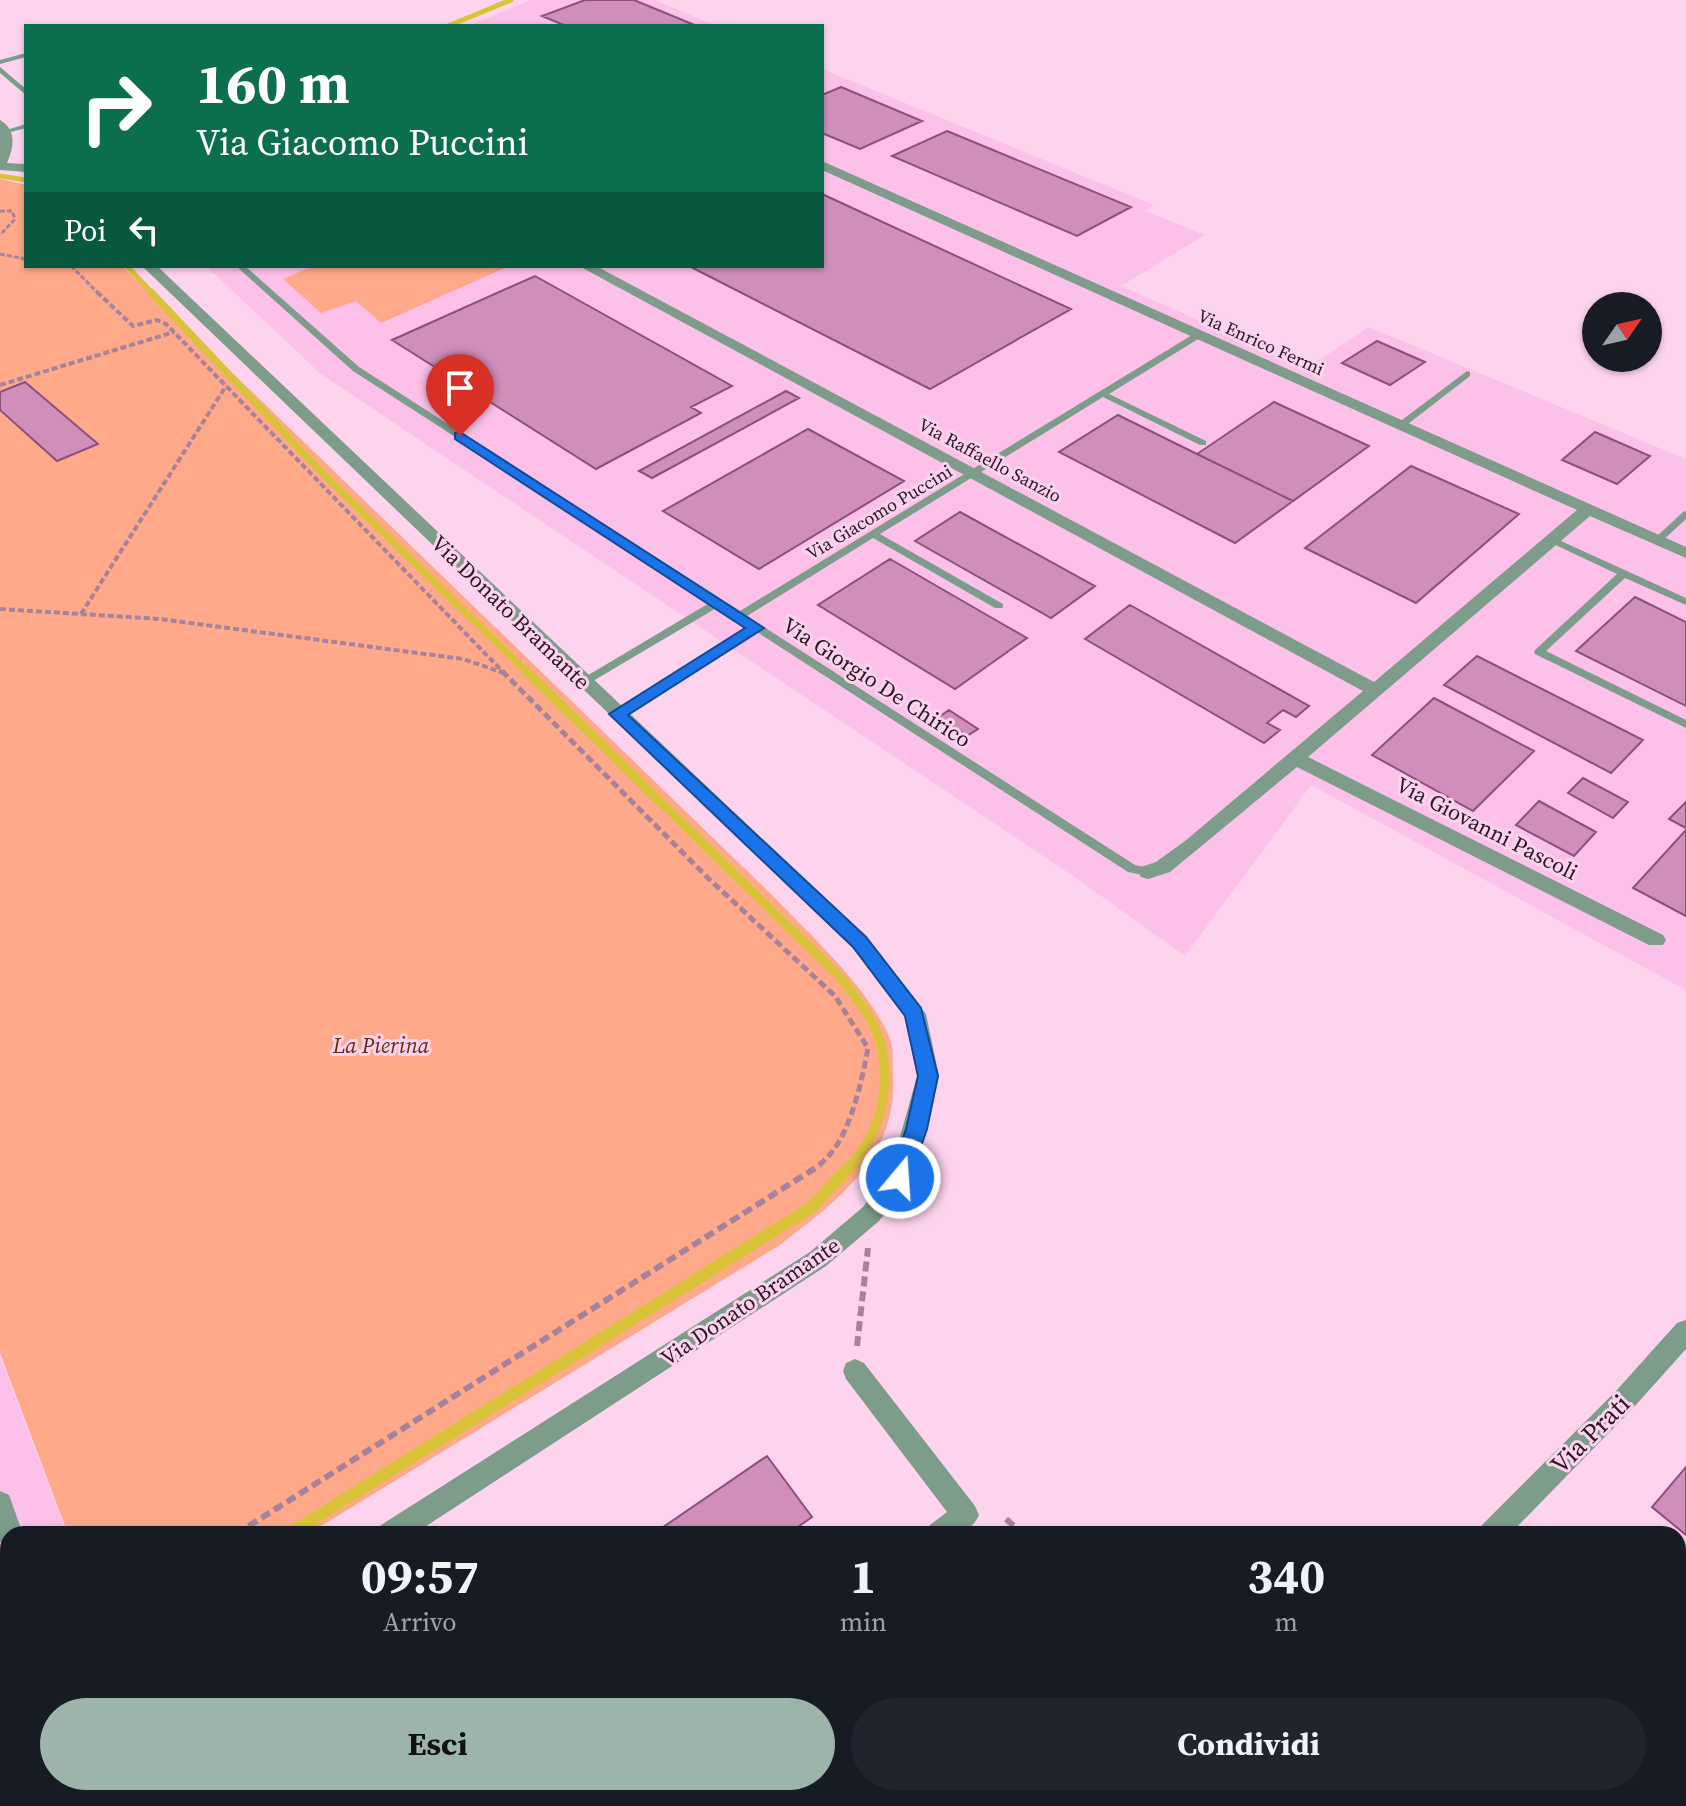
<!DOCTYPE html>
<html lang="it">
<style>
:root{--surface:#171b24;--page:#20242c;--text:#f1f3f6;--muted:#9ea1a6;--accent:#9cb4aa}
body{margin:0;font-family:"Source Serif 4",serif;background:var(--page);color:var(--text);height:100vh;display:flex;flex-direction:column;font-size:30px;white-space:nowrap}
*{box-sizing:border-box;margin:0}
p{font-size:26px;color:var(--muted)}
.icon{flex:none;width:44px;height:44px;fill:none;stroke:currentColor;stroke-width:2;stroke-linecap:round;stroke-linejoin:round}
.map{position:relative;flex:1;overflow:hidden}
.details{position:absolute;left:0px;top:1526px;width:1686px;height:280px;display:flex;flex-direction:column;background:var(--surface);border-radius:24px 24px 0 0;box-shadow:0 2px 6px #0004}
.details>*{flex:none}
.guide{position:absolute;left:24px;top:24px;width:800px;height:244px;border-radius:0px;box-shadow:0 2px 6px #0004;background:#0b6e4f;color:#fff;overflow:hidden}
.needle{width:52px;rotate:56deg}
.buttons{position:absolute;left:1582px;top:292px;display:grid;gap:16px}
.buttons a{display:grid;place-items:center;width:80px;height:80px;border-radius:50%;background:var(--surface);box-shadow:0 2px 6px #0004;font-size:40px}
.pin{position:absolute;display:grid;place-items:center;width:68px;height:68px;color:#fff;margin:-82px -34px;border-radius:50% 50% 50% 0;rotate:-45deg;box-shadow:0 0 8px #0007}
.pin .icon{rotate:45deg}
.me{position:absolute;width:88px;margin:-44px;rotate:18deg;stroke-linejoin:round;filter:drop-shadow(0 0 6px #0008)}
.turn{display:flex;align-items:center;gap:28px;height:168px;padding:0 40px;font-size:36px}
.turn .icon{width:104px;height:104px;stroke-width:2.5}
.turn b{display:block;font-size:56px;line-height:68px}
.then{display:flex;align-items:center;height:76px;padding:0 40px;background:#0003;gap:16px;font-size:30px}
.eta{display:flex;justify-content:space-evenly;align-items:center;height:136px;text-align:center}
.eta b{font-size:48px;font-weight:700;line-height:56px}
.action{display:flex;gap:16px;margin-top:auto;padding:16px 40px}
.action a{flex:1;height:92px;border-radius:48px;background:var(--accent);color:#111;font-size:32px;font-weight:700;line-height:92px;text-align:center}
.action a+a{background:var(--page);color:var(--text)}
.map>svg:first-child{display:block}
.built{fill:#fdc0e8}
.green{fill:#ffa88a}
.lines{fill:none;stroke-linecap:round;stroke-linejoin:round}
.stream-far3{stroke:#d9c339;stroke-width:5}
.stream-far2{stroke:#d9c339;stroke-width:7}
.stream-far1{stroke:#d9c339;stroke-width:9}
.stream{stroke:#d9c339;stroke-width:12}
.building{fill:#d08eba;stroke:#8d507a;stroke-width:2}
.path-far3{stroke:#a6839a;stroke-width:3;stroke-dasharray:5 2;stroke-linecap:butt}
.path-far2{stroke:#a6839a;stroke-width:4;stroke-dasharray:6 3;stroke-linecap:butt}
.path-far1{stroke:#a6839a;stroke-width:5;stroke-dasharray:8 4;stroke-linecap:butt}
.path{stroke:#a6839a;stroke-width:6;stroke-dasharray:10 5;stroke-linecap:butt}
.service{fill:#7d9c8a;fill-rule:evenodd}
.minor{fill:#7d9c8a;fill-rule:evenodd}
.route{fill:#1a73e8;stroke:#114b97;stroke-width:2}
.labels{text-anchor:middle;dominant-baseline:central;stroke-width:6;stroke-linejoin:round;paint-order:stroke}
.far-street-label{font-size:18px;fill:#2e1526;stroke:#fed3ee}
.street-label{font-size:22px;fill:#2e1526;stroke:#fed3ee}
.park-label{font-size:22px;font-style:italic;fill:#6f270a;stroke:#fed3ee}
.near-street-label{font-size:26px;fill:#2e1526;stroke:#fed3ee}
</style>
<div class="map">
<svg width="1686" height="1806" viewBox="0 0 1686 1806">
<rect width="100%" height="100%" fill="#fed3ee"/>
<path class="built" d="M531 0H654L717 26H468Z
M822 69 1154 205 1145 211 1205 235 1121 286 1307 368 1369 327 1686 459V990L1311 785 1185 956 1079 880 321 374 206 266H822Z
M0 1357 67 1534H8V1677L0 1682Z"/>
<path class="green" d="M0 179 26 185V266H122L774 897C811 936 870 989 890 1039 894 1049 892 1064 893 1075 898 1157 837 1201 780 1245L308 1534H68L0 1353Z
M313 266H505L507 267 381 323 356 301 321 313 283 279Z"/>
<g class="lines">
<path class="stream-far3" d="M448 26 511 0
M0 176 26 180
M127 266 153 294"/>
<path class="stream-far2" d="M151 292 322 473 528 673"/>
<path class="stream-far1" d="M526 671 839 976C850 990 864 1006 872 1022 896 1070 885 1128 849 1167"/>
<path class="stream" d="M289 1534 812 1207 851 1165
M0 1715 8 1710"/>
</g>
<path class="building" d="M585 0H634L697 26H566L542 16Z
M841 87 922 121 860 149 822 133V95Z
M947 131 1131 207 1077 236 892 156Z
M822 194 1071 309 930 389 689 266H822Z
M535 276 732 386 691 407 701 413 596 469 392 340Z
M1377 341 1425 362 1390 385 1342 363Z
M25 382 98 444 57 461 0 410V392Z
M786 391 799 398 652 478 639 471Z
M1274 402 1369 446 1293 501 1197 454Z
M1118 415 1197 454 1293 501 1235 543 1059 452Z
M808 429 904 481 759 569 663 511Z
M1595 432 1650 456 1617 484 1562 460Z
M1411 466 1519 514 1416 603 1305 548Z
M960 512 1095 586 1051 618 915 541Z
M890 559 999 622 1027 638 955 689 818 605Z
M1635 597 1686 622V706L1576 651Z
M1130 605 1309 706 1296 717 1283 710 1267 723 1280 730 1264 743 1085 639Z
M1477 656 1643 740 1611 773 1444 685Z
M1434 698 1534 751 1473 811 1372 755Z
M949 710 978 729 967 736 939 717Z
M1583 778 1628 802 1613 818 1568 793Z
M1539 801 1596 832 1574 856 1516 825Z
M1686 802V828L1669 819Z
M1686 830V916L1633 888Z
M767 1456 812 1517 788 1534H653Z
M1686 1467V1535L1652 1507Z
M347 1798H421L410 1806H351Z
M699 1798H838L828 1806H704Z
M1402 1798H1436L1444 1806H1410Z
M1541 1798H1611L1606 1806H1549Z"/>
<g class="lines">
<path class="path-far3" d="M0 211H12L15 219 0 235
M0 254 26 259
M71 266 99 294"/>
<path class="path-far2" d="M97 292 133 326 157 320 166 324 504 673
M0 385 174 332
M0 609 160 619 463 659 504 673
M81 614 226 386"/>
<path class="path-far1" d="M499 671 504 673
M502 671 708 878 835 996 868 1048C861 1084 849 1146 816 1167"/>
<path class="path" d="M857 1346 868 1248
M1006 1519 1023 1534
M236 1534 820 1165"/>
<path class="service" d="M26 53V57L0 64V60Z
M0 67 26 89V95L0 73Z
M26 124V128L7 133 3 131Z
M236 266H245L359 367 740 611 1197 332H1203V336L1109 394 1206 441V445H1200L1103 397 880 534 1003 604V608H995L873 538 747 616 1135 865 1152 869 1154 872 1152 875 1148 876 1128 872 757 632 622 717H614L613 714 614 711 750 627 734 619 718 607 588 684H580L579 682 580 680 711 602 353 371Z
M1467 371 1470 372V376L1404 427H1398V423Z
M1686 511V519L1661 542H1655V538L1683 512Z
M1550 536 1686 598V605L1625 578 1546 651 1686 720V728L1535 654 1534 652 1535 650 1617 574 1547 541V537Z"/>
<path class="minor" d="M0 120C17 130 14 147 7 163L26 164V172L0 170Z
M822 161 1686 547V558L1590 516 1308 757 1663 935 1666 940 1663 945H1649L1297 767 1170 872 1148 879 1141 877 1138 872 1141 867 1156 862 1185 841 1363 691 579 266H596L1374 682 1577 510 822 170Z
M142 266H157L866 937 926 1014 939 1076 927 1129 908 1185 879 1221 826 1266 414 1534H377L381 1525 810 1252 863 1207 890 1173 917 1076 905 1017 852 947Z
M1686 1320V1349L1634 1407 1510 1534H1478L1482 1525 1616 1391 1677 1323Z
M855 1359 864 1363 975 1506 979 1515C969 1538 947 1534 926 1534L930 1525 947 1512 846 1379 843 1371 846 1363Z
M0 1491 9 1495 23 1534H8V1546L0 1542Z
M8 1602V1641L0 1644V1606Z
M8 1761V1792L0 1796V1765Z
M553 1798H590L586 1806H549Z
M1226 1798H1259L1255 1806H1222Z"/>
</g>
<path class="route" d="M460 432 764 628 628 715 866 937 921 1008 938 1076 927 1129 908 1184 900 1187 893 1184 890 1178 906 1129 918 1076 905 1016 853 947 609 714 745 628 455 439V433Z"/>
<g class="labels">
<g class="far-street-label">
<text transform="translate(1261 342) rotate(24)">Via Enrico Fermi</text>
<text transform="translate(990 460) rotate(28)">Via Raffaello Sanzio</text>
<text transform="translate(879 512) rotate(-31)">Via Giacomo Puccini</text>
</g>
<g class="street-label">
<text transform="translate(511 612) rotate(44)">Via Donato Bramante</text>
<text transform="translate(877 682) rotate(33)">Via Giorgio De Chirico</text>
<text transform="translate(1487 828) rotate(27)">Via Giovanni Pascoli</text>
<text transform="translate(750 1301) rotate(-34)">Via Donato Bramante</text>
</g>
<g class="park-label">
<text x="381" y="1045">La Pierina</text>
</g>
<g class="near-street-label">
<text transform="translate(1590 1434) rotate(-45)">Via Prati</text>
</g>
</g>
</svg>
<div class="buttons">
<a><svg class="needle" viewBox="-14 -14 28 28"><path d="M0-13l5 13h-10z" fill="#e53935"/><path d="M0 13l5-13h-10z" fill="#9ea1a6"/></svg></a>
</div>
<div class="pin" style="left:460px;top:436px;background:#d93025"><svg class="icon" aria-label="arrive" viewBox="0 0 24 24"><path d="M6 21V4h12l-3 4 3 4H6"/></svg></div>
<svg class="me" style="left:900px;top:1178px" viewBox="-20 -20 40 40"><circle r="17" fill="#1a73e8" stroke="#fff" stroke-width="3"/><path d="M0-11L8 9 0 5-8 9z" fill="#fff"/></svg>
<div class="guide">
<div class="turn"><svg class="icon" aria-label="right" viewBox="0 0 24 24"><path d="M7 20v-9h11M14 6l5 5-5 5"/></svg><div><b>160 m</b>Via Giacomo Puccini</div></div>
<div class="then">Poi<svg class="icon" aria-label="left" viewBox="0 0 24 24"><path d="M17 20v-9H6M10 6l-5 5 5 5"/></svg></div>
</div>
<section class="details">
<div class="eta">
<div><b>09:57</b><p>Arrivo</p></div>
<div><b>1</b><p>min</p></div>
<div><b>340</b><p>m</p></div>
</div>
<div class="action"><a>Esci</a><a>Condividi</a></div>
</section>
</div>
